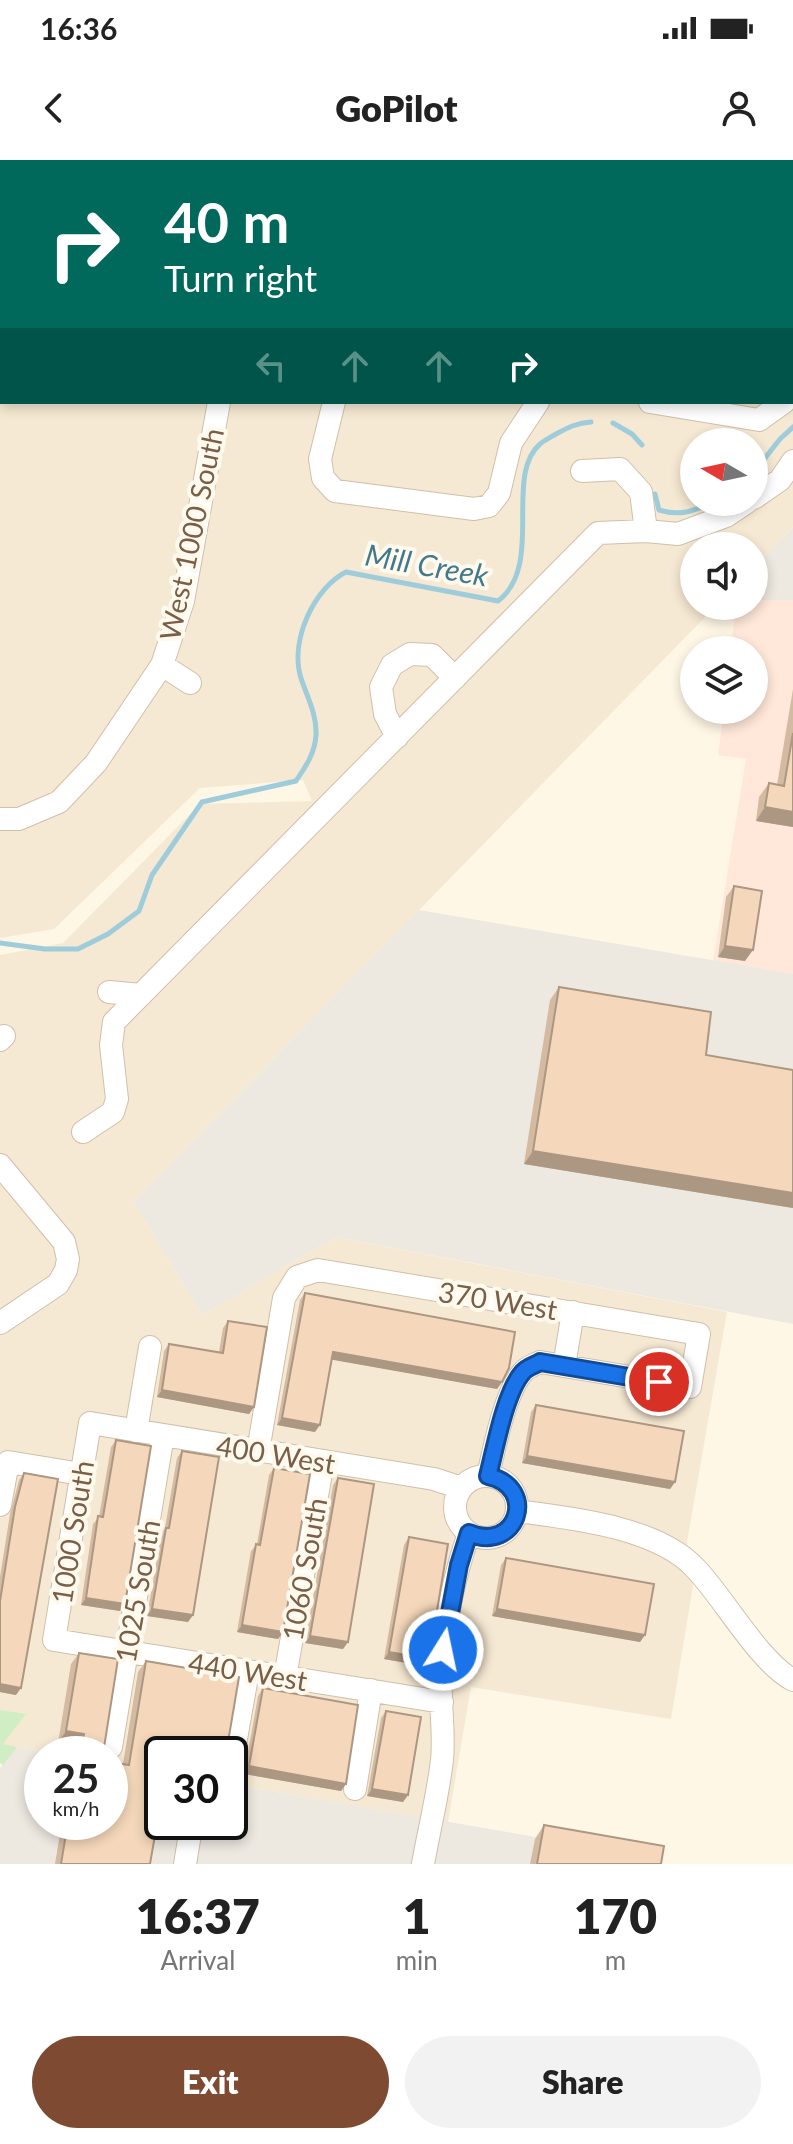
<!DOCTYPE html>
<style>
:root{--surface:#fff;--page:#f2f2f2;--text:#222;--muted:#767676;--accent:#7e4a31}
body{margin:0;font-family:Lato,sans-serif;background:var(--page);color:var(--text);height:100vh;display:flex;flex-direction:column;font-size:30px;white-space:nowrap}
*{box-sizing:border-box;margin:0}
p{font-size:26px;color:var(--muted)}
.icon{flex:none;width:44px;height:44px;fill:none;stroke:currentColor;stroke-width:2;stroke-linecap:round;stroke-linejoin:round}
.map{position:relative;height:1704px;overflow:hidden}
.sheet{display:flex;flex-direction:column;background:var(--surface);flex:1}
.sheet>*{flex:none}
.top-card{position:absolute;left:0px;top:0px;width:794px;height:244px;box-shadow:0 4px 12px #0003;background:#00695c;color:#fff;overflow:hidden}
.needle{width:52px;rotate:279deg}
.tools{position:absolute;left:680px;top:268px;display:grid;gap:16px}
.tools a{display:grid;place-items:center;width:88px;height:88px;border-radius:50%;background:var(--surface);box-shadow:0 4px 12px #0003;font-size:40px}
.speed{position:absolute;left:24px;top:1576px;display:flex;gap:16px;font-size:40px;font-weight:700;text-align:center}
.speed>*{display:grid;place-content:center;width:104px;height:104px;border-radius:50%;background:var(--surface);box-shadow:0 4px 12px #0003;line-height:1}
.speed small{font-size:20px;font-weight:400}
.speed .limit{border:4px solid #111;border-radius:12px;background:#fff;color:#111}
.pin{position:absolute;display:grid;place-items:center;width:68px;height:68px;color:#fff;margin:-34px;border:4px solid #fff;border-radius:50%;box-shadow:0 2px 8px #0007}
.me{position:absolute;width:88px;margin:-44px;rotate:10deg;stroke-linejoin:round;filter:drop-shadow(0 0 6px #0008)}
.turn{display:flex;align-items:center;gap:28px;height:168px;padding:0 32px;font-size:36px}
.turn .icon{width:104px;height:104px;stroke-width:2.5}
.turn b{display:block;font-size:56px;line-height:68px}
.lanes{display:flex;align-items:center;height:76px;padding:0 32px;background:#0003;justify-content:center;gap:40px;direction:ltr}
.lanes .off{opacity:.35}
.eta{display:flex;justify-content:space-evenly;align-items:center;height:136px;text-align:center}
.eta b{font-size:48px;font-weight:800;line-height:56px}
.button{display:flex;gap:16px;margin-top:auto;padding:16px 32px}
.button a{flex:1;height:92px;border-radius:48px;background:var(--accent);color:#fff;font-size:32px;font-weight:800;line-height:92px;text-align:center}
.button a+a{background:var(--page);color:var(--text)}
.status{display:flex;justify-content:space-between;align-items:center;height:56px;padding:0 40px;background:var(--surface);direction:ltr}
.status svg{height:22px;fill:currentColor}
header{display:flex;justify-content:space-between;align-items:center;height:104px;padding:0 32px;background:var(--surface);font-size:36px;font-weight:800}
.map>svg:first-child{display:block}
.residential{fill:#f6e9d3;fill-rule:evenodd}
.commercial{fill:#ffe8d9}
.industrial{fill:#ede8e0}
.green{fill:#d0edc3}
.lines{fill:none;stroke-linecap:round;stroke-linejoin:round}
.stream{stroke:#9eccdb;stroke-width:5}
.minor-casing{stroke:#d0bfaa;stroke-width:24}
.minor{stroke:#fff;stroke-width:22}
.wall{fill:#d3baa1}
.shaded-wall{fill:#ac9783}
.building{fill:#f5d8bb;stroke:#ac9783;stroke-width:2}
.route-casing{stroke:#114b97;stroke-width:20}
.route{stroke:#1a73e8;stroke-width:14}
.labels{text-anchor:middle;dominant-baseline:central;stroke-width:8;stroke-linejoin:round;paint-order:stroke}
.street-label{font-size:28px;fill:#795e48;stroke:#fffaed}
.water-label{font-size:30px;font-style:italic;fill:#417a8e;stroke:#fffaed}
</style>
<div class="status"><b>16:36</b><svg viewBox="0 0 49 12"><path d="M0 12V9h3v3zM5 12V6h3v6zM10 12V3h3v9zM15 12V0h3v12zM26 1h20v11H26zM47 4h2v5h-2z"/></svg></div>
<header><svg class="icon" aria-label="back" viewBox="0 0 24 24"><path d="M15 5l-7 7 7 7"/></svg>GoPilot<svg class="icon" aria-label="person" viewBox="0 0 24 24"><circle cx="12" cy="8" r="4"/><path d="M4 21q1-7 8-7t8 7"/></svg></header>
<div class="map">
<svg width="793" height="1704" viewBox="0 0 793 1704">
<rect width="100%" height="100%" fill="#fef7e5"/>
<path class="residential" d="M362 0H793V367L754 407V386H694V446H716L134 1042 202 1155 336 1077 727 1152 687 1382 693 1426 671 1559 471 1527 448 1662 230 1624V1594H162V1612L110 1603V1594H56L2 1585 25 1555 0 1550V795L63 783 200 644 312 641 303 620 200 628 54 769 0 778V13L2 242H792V2H361ZM694 282H754V342H694Z"/>
<path class="commercial" d="M0 0H362L2 2V14Z
M754 440H793V814L713 801 746 599 718 595 724 550H754V490H731L736 446H754Z"/>
<path class="industrial" d="M793 367V440H754V407Z
M419 750 793 814V1164L336 1077 202 1155 134 1042Z
M17 1587 56 1594H42V1662H110L162 1612V1662H230V1624L662 1699 661 1704H0V1608Z"/>
<path class="green" d="M0 1550 26 1554 3 1584 17 1587 3 1605 0 1603Z"/>
<g class="lines">
<path class="stream" d="M613 263 632 274 642 285
M754 312 780 279 793 267
M655 334 659 350C679 356 694 352 711 342
M0 783 45 789H78L108 774 139 751 152 715 202 642 296 621C306 606 315 593 316 575 317 553 306 535 300 515 291 479 314 428 346 412L498 441C545 405 503 316 540 284 545 280 551 277 556 274 569 267 577 263 591 262"/>
<g class="minor-casing">
<path id="minor" d="M477 0 488 2
M410 2 413 0
M634 2V0
M0 119 2 120
M792 128 793 126
M792 156 793 159
M0 166 2 155
M334 242 320 299 323 318 335 331 474 349 489 346 499 333 511 283 538 242
M650 242 759 260 784 242
M582 311 620 309 641 332 646 371
M754 338 780 320 793 301
M162 505 190 523
M397 577 385 554 381 527 392 505 410 494 432 495 455 518
M0 659H19L59 642 96 603 162 505 183 441 219 242
M109 832 141 835
M0 880 4 876
M83 972 113 952 117 939 111 885 114 862 598 373 646 371 678 374 726 356 747 342
M0 1005 64 1082 68 1099 66 1110 58 1124 0 1163
M564 1206 573 1152
M136 1271 150 1187
M258 1291 284 1138 297 1117 318 1110 699 1174 690 1227 540 1202C534 1205 527 1207 523 1212 505 1232 494 1289 488 1316
M455 1347a31 31 0 1 1 62 0a31 31 0 1 1-62 0Z
M0 1345 8 1302 81 1314
M517 1351C571 1358 658 1367 696 1409 724 1438 759 1502 793 1520
M285 1517 323 1302
M442 1542 54 1480 90 1263 434 1319 461 1328
M111 1587 163 1275
M231 1607 248 1511
M355 1629 371 1530
M185 1704 192 1662
M423 1704C429 1670 438 1635 442 1600 445 1571 439 1542 441 1513 444 1466 454 1417 469 1373"/>
</g>
<use href="#minor" class="minor"/>
</g>
<path class="wall" d="M793 529V667L756 661 759 637 769 623 777 625Z
M734 726 745 801 718 797 726 737Z
M559 827 706 895 793 910V1048L524 1004 550 840Z
M305 1133 502 1222 497 1229 332 1199 315 1272 277 1265 300 1140Z
M228 1161 254 1247 249 1254 157 1237 164 1191 169 1184 219 1192 223 1168Z
M536 1245 675 1322 670 1329 522 1303 531 1252Z
M116 1280 120 1451 81 1445 93 1364 99 1357 111 1287Z
M182 1291 193 1455 188 1462 147 1456 161 1375 165 1368 177 1298Z
M274 1308 283 1472 278 1479 237 1472 251 1391 257 1384 269 1315Z
M24 1313 16 1535 0 1532V1417L10 1354 19 1320Z
M338 1318 348 1482 343 1489 305 1483 333 1325Z
M409 1377 429 1499 424 1506 384 1499 404 1385Z
M506 1398 645 1475 640 1482 492 1456 501 1405Z
M79 1493 103 1594H74L75 1585 58 1583 71 1504Z
M146 1501 162 1594 150 1704H55L62 1662H110L123 1604 138 1512Z
M263 1528 346 1624 341 1631 244 1614 258 1536Z
M386 1551 408 1635 403 1642 367 1636 381 1558Z
M544 1665 661 1704H530L535 1679Z"/>
<path class="shaded-wall" d="M765 647 793 652V667L756 661Z
M725 786 753 790 745 801 718 797Z
M533 991 793 1033V1048L524 1004Z
M333 1192 502 1222 497 1229 328 1199Z
M162 1230 254 1247 249 1254 157 1237Z
M282 1258 320 1265 315 1272 277 1265Z
M527 1296 675 1322 670 1329 522 1303Z
M86 1438 125 1444 120 1451 81 1445Z
M152 1449 193 1455 188 1462 147 1456Z
M497 1449 645 1475 640 1482 492 1456Z
M242 1465 283 1472 278 1479 237 1472Z
M310 1476 348 1482 343 1489 305 1483Z
M389 1492 429 1499 424 1506 384 1499Z
M0 1524 21 1528 16 1535 0 1532Z
M66 1571 84 1574 75 1585 58 1583Z
M170 1586 217 1594H165Z
M249 1606 346 1624 341 1631 244 1614Z
M372 1629 408 1635 403 1642 367 1636Z"/>
<path class="building" d="M793 573V652L765 647 769 623 784 626Z
M734 726 762 731 753 790 725 786Z
M559 827 711 852 706 895 793 910V1033L533 991Z
M305 1133 515 1172 509 1208 502 1222 333 1192 320 1265 282 1258Z
M228 1161 267 1167 254 1247 162 1230 169 1184 223 1193Z
M536 1245 684 1271 675 1322 527 1296Z
M116 1280 151 1286 125 1444 86 1438 98 1356 103 1357Z
M182 1291 219 1297 193 1455 152 1449 166 1368H169Z
M274 1308 310 1314 283 1472 242 1465 256 1384 260 1385Z
M24 1313 58 1319 21 1528 0 1524V1441L15 1347Z
M338 1318 374 1324 348 1482 310 1476Z
M409 1377 448 1384 429 1499 389 1492Z
M506 1398 654 1424 645 1475 497 1449Z
M79 1493 118 1499 103 1594H80L84 1574 66 1571Z
M146 1501 239 1517 226 1594H217L170 1586 169 1594H162V1635L150 1704H61L68 1662H110V1602L129 1605Z
M263 1528 358 1545 346 1624 249 1606Z
M386 1551 421 1557 408 1635 372 1629Z
M544 1665 664 1686 661 1704H537Z"/>
<g class="lines">
<g class="route-casing">
<path id="route" d="M443 1490 459 1405 469 1373C517 1394 539 1327 488 1316 495 1289 505 1232 523 1212 527 1207 535 1205 540 1202L659 1222"/>
</g>
<use href="#route" class="route"/>
</g>
<g class="labels">
<g class="street-label">
<text transform="translate(191 374) rotate(-78)">West 1000 South</text>
<text transform="translate(498 1140) rotate(9)">370 West</text>
<text transform="translate(276 1294) rotate(9)">400 West</text>
<text transform="translate(72 1372) rotate(-81)">1000 South</text>
<text transform="translate(304 1409) rotate(-80)">1060 South</text>
<text transform="translate(137 1431) rotate(-80)">1025 South</text>
<text transform="translate(248 1511) rotate(9)">440 West</text>
</g>
<g class="water-label">
<text transform="translate(427 404) rotate(10)">Mill Creek</text>
</g>
</g>
</svg>
<div class="tools">
<a><svg class="needle" viewBox="-14 -14 28 28"><path d="M0-13l5 13h-10z" fill="#e53935"/><path d="M0 13l5-13h-10z" fill="#767676"/></svg></a>
<a><svg class="icon" aria-label="sound" viewBox="0 0 24 24"><path d="M4 9h4l5-4v14l-5-4H4zM17 9q2 3 0 6"/></svg></a>
<a><svg class="icon" aria-label="layers" viewBox="0 0 24 24"><path d="M12 4l9 5-9 5-9-5zM3 14l9 5 9-5"/></svg></a>
</div>
<div class="speed"><div>25<small>km/h</small></div><div class="limit">30</div></div>
<div class="pin" style="left:659px;top:1222px;background:#d93025"><svg class="icon" aria-label="arrive" viewBox="0 0 24 24"><path d="M6 21V4h12l-3 4 3 4H6"/></svg></div>
<svg class="me" style="left:443px;top:1490px" viewBox="-20 -20 40 40"><circle r="17" fill="#1a73e8" stroke="#fff" stroke-width="3"/><path d="M0-11L8 9 0 5-8 9z" fill="#fff"/></svg>
<div class="top-card">
<div class="turn"><svg class="icon" aria-label="right" viewBox="0 0 24 24"><path d="M7 20v-9h11M14 6l5 5-5 5"/></svg><div><b>40 m</b>Turn right</div></div>
<div class="lanes"><svg class="icon off" aria-label="left" viewBox="0 0 24 24"><path d="M17 20v-9H6M10 6l-5 5 5 5"/></svg><svg class="icon off" aria-label="ahead" viewBox="0 0 24 24"><path d="M12 20V5M6 11l6-6 6 6"/></svg><svg class="icon off" aria-label="ahead" viewBox="0 0 24 24"><path d="M12 20V5M6 11l6-6 6 6"/></svg><svg class="icon" aria-label="right" viewBox="0 0 24 24"><path d="M7 20v-9h11M14 6l5 5-5 5"/></svg></div>
</div>
</div>
<section class="sheet">
<div class="eta">
<div><b>16:37</b><p>Arrival</p></div>
<div><b>1</b><p>min</p></div>
<div><b>170</b><p>m</p></div>
</div>
<div class="button"><a>Exit</a><a>Share</a></div>
</section>
